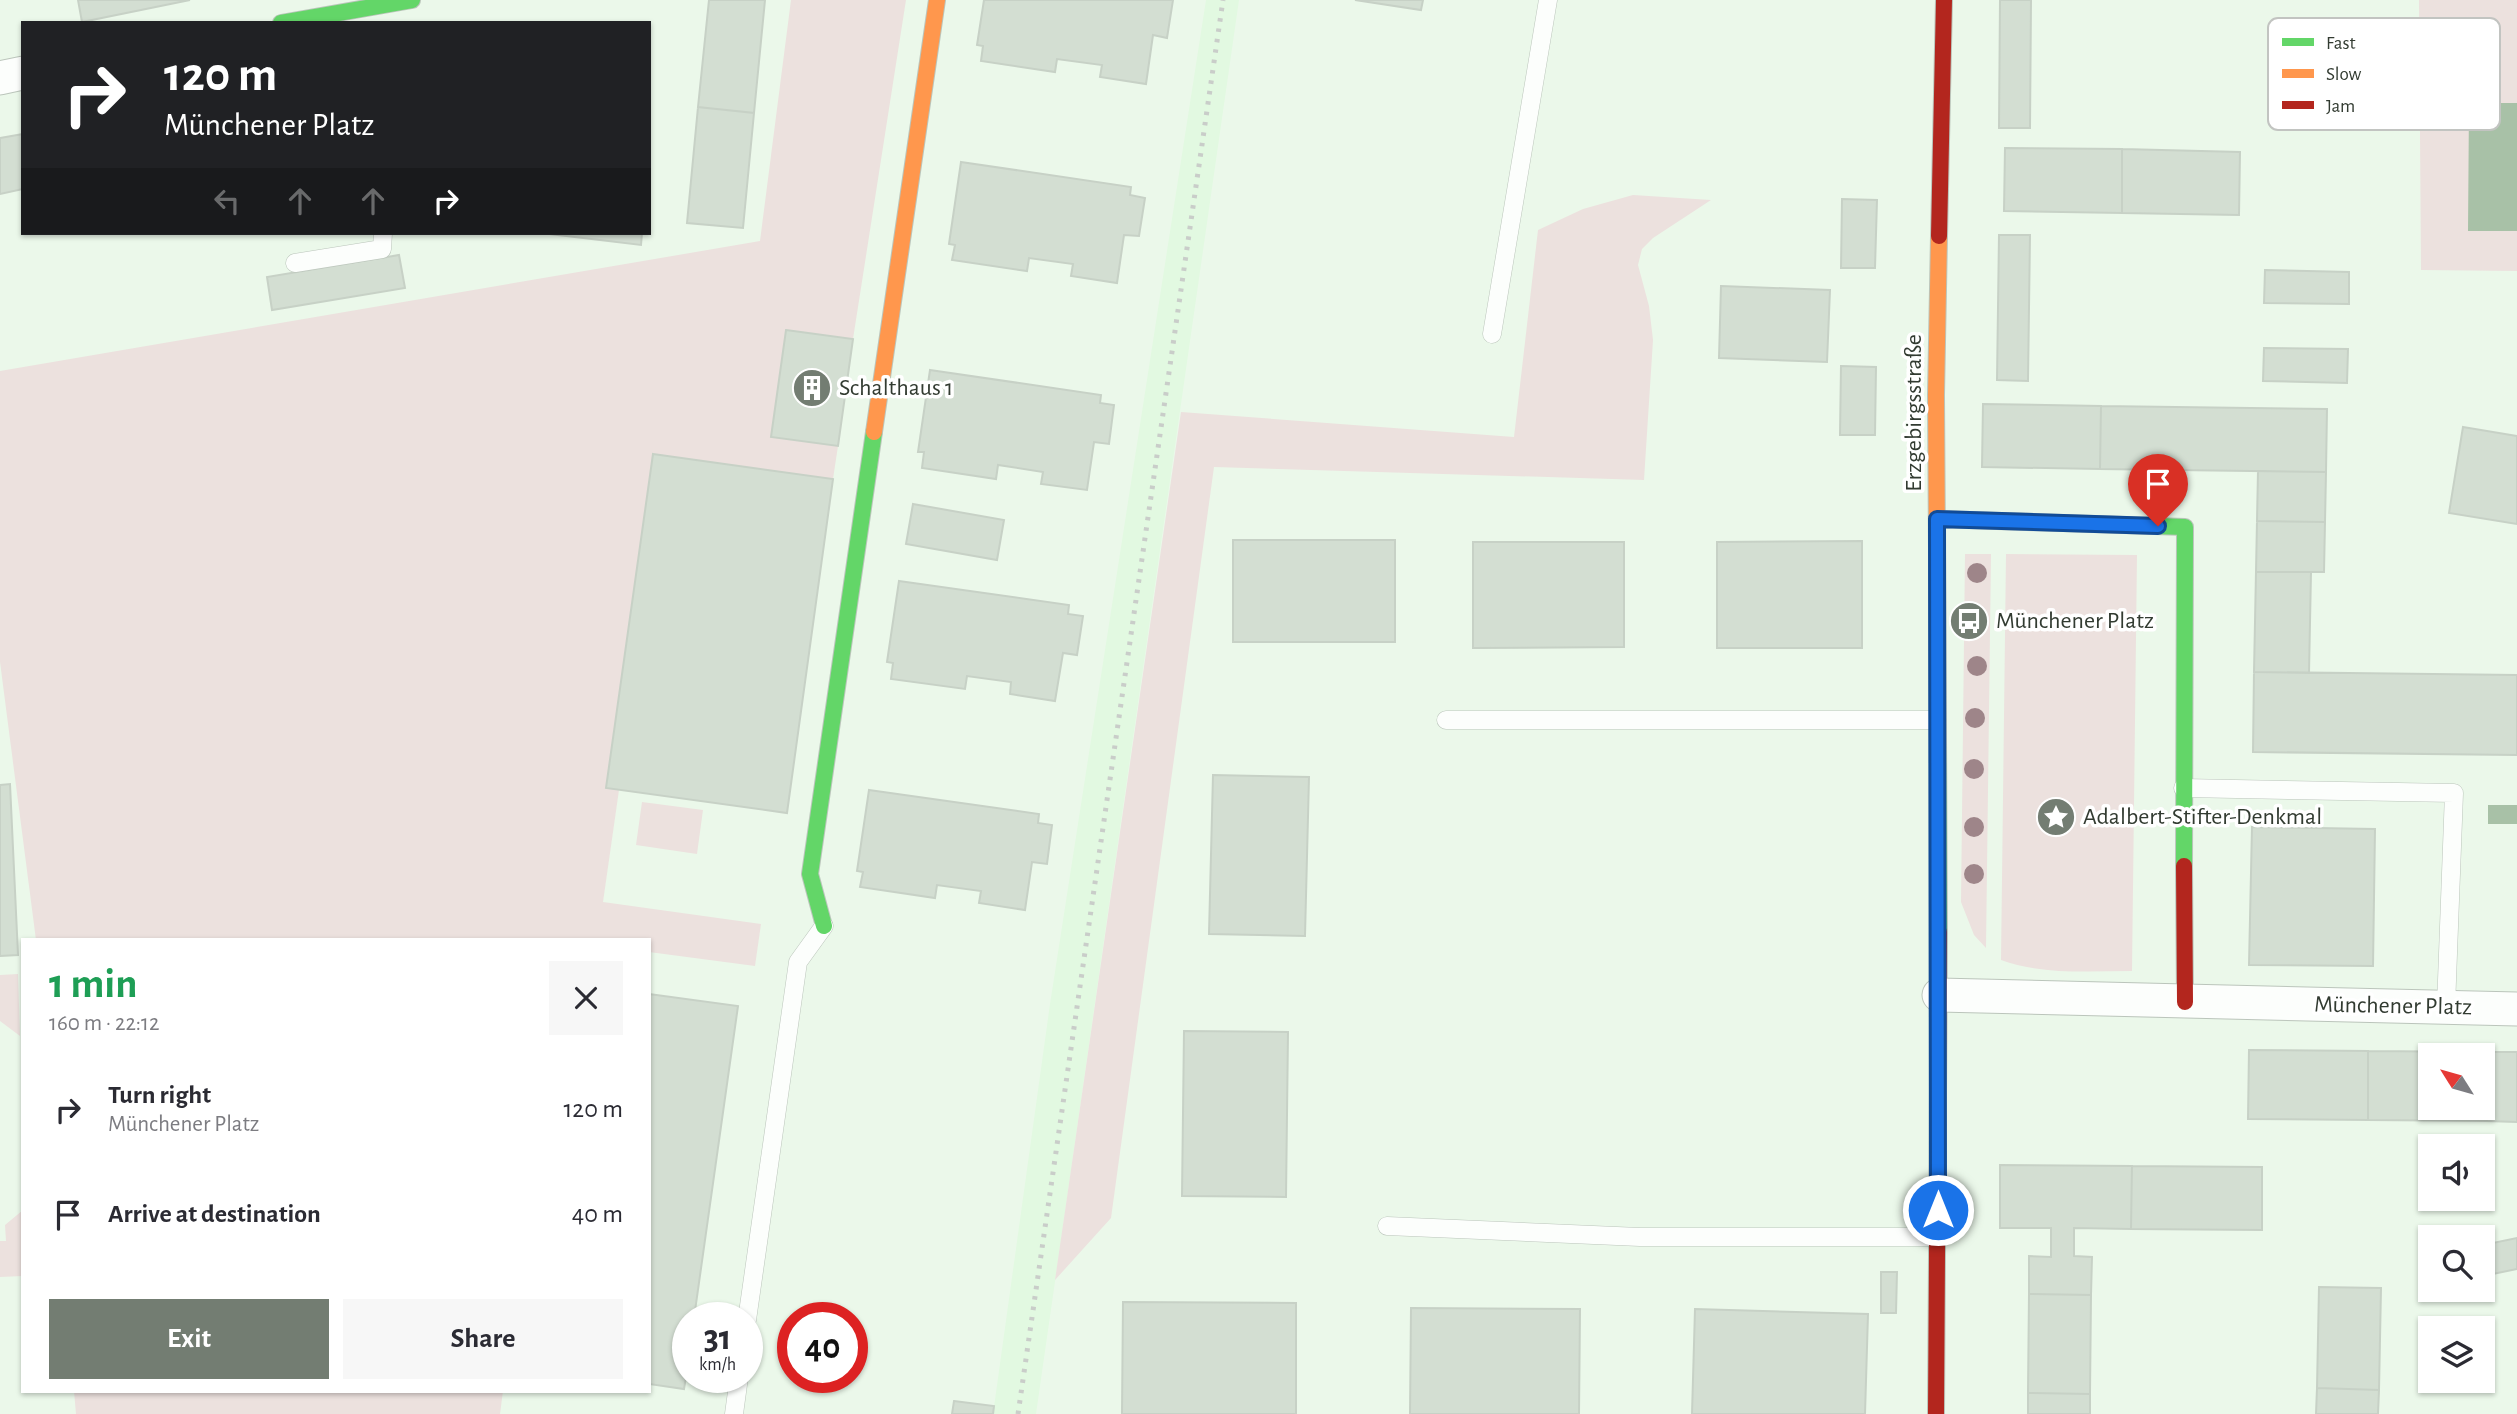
<!DOCTYPE html>
<meta charset="utf-8">
<style>
:root{--surface:#fff;--page:#f7f7f7;--text:#2b2b33;--muted:#7c7c81;--accent:#737d72}
body{margin:0;font-family:"Alegreya Sans",sans-serif;background:var(--page);color:var(--text);height:100vh;display:flex;flex-direction:column;font-size:26px;white-space:nowrap}
*{box-sizing:border-box;margin:0}
p{font-size:23px;color:var(--muted)}
.icon{flex:none;width:38px;height:38px;fill:none;stroke:currentColor;stroke-width:2;stroke-linecap:round;stroke-linejoin:round}
.map{position:relative;flex:1;overflow:hidden}
.details{position:absolute;left:21px;top:938px;width:630px;height:455px;display:flex;flex-direction:column;background:var(--surface);border-radius:0px;box-shadow:0 2px 5px #0004}
.details>*{flex:none}
.hud{position:absolute;left:21px;top:21px;width:630px;height:214px;border-radius:0px;box-shadow:0 2px 5px #0004;background:#202124;color:#fff;overflow:hidden}
.needle{width:46px;rotate:307deg}
.controls{position:absolute;left:2418px;top:1043px;display:grid;gap:14px}
.controls a{display:grid;place-items:center;width:77px;height:77px;border-radius:0px;background:var(--surface);box-shadow:0 2px 5px #0004;font-size:35px}
.speed{position:absolute;left:672px;top:1302px;display:flex;gap:14px;font-size:35px;font-weight:700;text-align:center}
.speed>*{display:grid;place-content:center;width:91px;height:91px;border-radius:50%;background:var(--surface);box-shadow:0 2px 5px #0004;line-height:1}
.speed small{font-size:18px;font-weight:400}
.speed .limit{border:10px solid #d22;background:#fff;color:#111}
.pin{position:absolute;display:grid;place-items:center;width:60px;height:60px;color:#fff;margin:-72px -30px;border-radius:50% 50% 50% 0;rotate:-45deg;box-shadow:0 0 7px #0007}
.pin .icon{rotate:45deg}
.me{position:absolute;width:77px;margin:-38px;rotate:0deg;stroke-linejoin:round;filter:drop-shadow(0 0 5px #0008)}
.turn{display:flex;align-items:center;gap:24px;height:147px;padding:0 28px;font-size:32px}
.turn .icon{width:91px;height:91px;stroke-width:2.5}
.turn b{display:block;font-size:49px;line-height:60px}
.lanes{display:flex;align-items:center;height:66px;padding:0 28px;background:#0003;justify-content:center;gap:35px;direction:ltr}
.lanes .off{opacity:.35}
.round{display:grid;place-items:center;flex:none;width:74px;height:74px;border-radius:0px;background:var(--page)}
.head{display:flex;align-items:center;justify-content:space-between;height:119px;padding:0 28px}
h1{font-size:42px;font-weight:600;line-height:52px;color:#1e9e55}
.button{display:flex;gap:14px;margin-top:auto;padding:14px 28px}
.button a{flex:1;height:80px;border-radius:0px;background:var(--accent);color:#fff;font-size:28px;font-weight:600;line-height:80px;text-align:center}
.button a+a{background:var(--page);color:var(--text)}
ul{padding:0;list-style:none}
li{display:flex;align-items:center;gap:21px;height:105px;padding:0 28px}
li div{flex:1}
li b{display:block;font-size:26px}
li em{font-style:normal}
.map>svg:first-child{display:block}
.built{fill:#e2f9e1}
.green{fill:#ece1de}
.water{fill:#a8c1a7}
.building{fill:#d3ded2;stroke:#c7d1c6;stroke-width:2;fill-rule:evenodd}
.lines{fill:none;stroke-linecap:round;stroke-linejoin:round}
.lane-casing{stroke:#bbc5bb;stroke-width:19}
.street-casing{stroke:#bbc5bb;stroke-width:35}
.fast-casing{stroke:#bbc5bb;stroke-width:18}
.slow-casing{stroke:#bbc5bb;stroke-width:18}
.jam-casing{stroke:#bbc5bb;stroke-width:18}
.lane{stroke:#fcfefc;stroke-width:18}
.street{stroke:#fcfefc;stroke-width:33}
.fast{stroke:#63d668;stroke-width:16}
.slow{stroke:#ff974d;stroke-width:16}
.jam{stroke:#b3261e;stroke-width:16}
.rail{stroke:#c9cdc9;stroke-width:5;stroke-dasharray:3.5 7;stroke-linecap:butt}
.tree{fill:#9e8589}
.route-casing{stroke:#114b97;stroke-width:18}
.route{stroke:#1a73e8;stroke-width:12}
.labels{text-anchor:middle;dominant-baseline:central;stroke-width:7;stroke-linejoin:round;paint-order:stroke}
.poi-label{font-size:24px;fill:#323b31;stroke:#fff;text-anchor:start}
.street-label{font-size:24px;fill:#323b31;stroke:#fff}
.key{fill:#fff;stroke:#c2c4c1;stroke-width:2}
.key-label{font-size:19px;fill:#323b31}
</style>
<div class="map">
<svg width="2517" height="1414" viewBox="0 0 2517 1414">
<rect width="100%" height="100%" fill="#ebf8ea"/>
<path class="built" d="M1206 0H1239L1036 1414H993L1050 1004Z"/>
<path class="green" d="M791 0H906L853 339 786 330 771 437 838 446 833 479 653 455 606 788 619 790 603 902 761 924 755 966 649 952V940H36L0 662V371L760 241Z
M2419 0H2517V271L2421 270Z
M1633 195 1711 200 1653 238 1642 249 1638 265 1649 306 1653 340 1644 480 1214 467 1111 1218 1055 1280 1181 412 1514 437 1538 230 1583 209Z
M1965 554H1991L1986 948 1974 935 1961 902Z
M2006 554 2137 555 2132 971C2088 971 2043 975 2001 960Z
M642 802 703 810 697 854 636 845Z
M18 974 20 1036 0 1021V975Z
M23 1210V1276L0 1277V1241H6L5 1225Z
M74 1391H503L500 1414H76Z"/>
<path class="water" d="M2469 103H2517V231H2468Z
M2488 805H2517V824H2488Z"/>
<path class="building" d="M78 0H190L82 22Z
M709 0H765L754 113 698 107Z
M984 0H1173L1167 38 1153 35 1146 84 1100 77 1102 65 1057 59 1055 72 981 61 983 46 977 45Z
M1355 0H1423L1421 10Z
M2000 0H2031L2030 128H1999Z
M698 107 754 113 743 228 687 223Z
M23 134V189L0 194V138Z
M2005 148 2122 149V213L2004 211Z
M2122 149 2240 152 2239 215 2122 213Z
M961 162 1131 187 1130 195 1145 198 1139 236 1124 235 1117 283 1071 276 1073 264 1029 258 1027 271 952 260 955 245 949 244Z
M1842 199 1877 200 1875 268H1841Z
M541 233H642L641 245Z
M1999 235H2030L2028 381 1997 380Z
M399 255 405 288 272 310 267 277Z
M2265 270 2349 272V304L2264 303Z
M1721 286 1830 290 1827 362 1719 358Z
M786 330 853 339 838 446 771 437Z
M2264 348 2348 349 2347 383 2263 381Z
M1841 366 1876 367 1875 435H1840Z
M930 370 1101 395 1100 403 1114 405 1109 444 1094 442 1087 490 1041 484 1043 472 998 465 996 479 922 468 924 452H918Z
M1983 404 2101 406 2100 469 1982 467Z
M2101 406 2327 409 2326 472 2100 469Z
M2463 427 2517 436V524L2449 513Z
M653 454 833 479 787 813 606 788Z
M2258 471 2326 472 2325 522 2257 521Z
M913 504 1004 520 997 560 906 544Z
M2257 521 2325 522 2324 572H2256Z
M1233 540H1395V642H1233Z
M1862 541V648H1717V542Z
M1473 542H1624V647L1473 648Z
M2256 572H2311L2309 673 2254 672Z
M899 581 1069 605 1068 614 1083 616 1077 655 1063 653 1055 701 1010 694 1011 682 967 676 965 689 891 679 893 663 887 662Z
M2254 672 2517 675V755L2253 752Z
M1213 775 1309 777 1305 936 1209 934Z
M10 784 18 955 0 956V785Z
M869 790 1039 814 1038 823 1052 825 1047 864 1032 862 1025 910 979 903 981 891 937 885 935 898 860 887 863 872 857 871Z
M2252 827 2375 829 2373 966 2249 965Z
M649 994 738 1006 694 1318H688V1365L684 1389 649 1384Z
M1184 1031 1288 1032 1286 1197 1182 1196Z
M2249 1050 2368 1051V1120L2248 1119Z
M2368 1051 2488 1052 2487 1121 2368 1120ZM2431 1055H2483V1108H2431Z
M2488 1052H2517V1122L2487 1121Z
M2000 1165 2132 1166 2131 1229 2074 1228V1256L2092 1257 2091 1295 2029 1294V1256L2051 1257V1228H2000Z
M2132 1166 2262 1167V1230L2131 1229Z
M2517 1238V1269L2483 1276V1245Z
M1881 1272H1897L1896 1313H1881Z
M2319 1287 2381 1288 2379 1390 2317 1388Z
M2029 1294 2091 1295 2090 1394 2028 1393Z
M1123 1302 1296 1303V1414H1122Z
M1411 1308 1580 1309 1579 1414H1410Z
M1695 1309 1868 1314 1865 1414H1692Z
M2317 1388 2379 1390 2378 1414H2316Z
M2028 1393 2090 1394V1414H2028Z
M954 1401 994 1406 993 1414H952Z"/>
<g class="lines">
<g class="lane-casing">
<path id="lane" d="M295 263 382 249 383 233
M1492 334 1548 0
M1446 720H1937
M2183 788 2454 793 2446 1007
M1387 1226 1640 1237H1938
M747 1320 798 962 824 926
M734 1414 739 1377"/>
</g>
<g class="street-casing">
<path id="street" d="M0 78 23 73
M1939 995 2517 1009"/>
</g>
<g class="fast-casing">
<path id="fast" d="M281 23 412 0
M1937 519 2185 527 2184 866
M1937 549 1939 932
M824 926 810 874 874 432"/>
</g>
<g class="slow-casing">
<path id="slow" d="M874 432 937 0
M1937 549 1936 395 1939 236"/>
</g>
<g class="jam-casing">
<path id="jam" d="M1939 236 1944 0
M2184 866 2185 1002
M1936 1414 1939 932"/>
</g>
<use href="#lane" class="lane"/>
<use href="#street" class="street"/>
<use href="#fast" class="fast"/>
<use href="#slow" class="slow"/>
<use href="#jam" class="jam"/>
<path class="rail" d="M1018 1414 1223 0"/>
</g>
<g class="tree">
<circle cx="1977" cy="573" r="10"/>
<circle cx="1977" cy="666" r="10"/>
<circle cx="1975" cy="718" r="10"/>
<circle cx="1974" cy="769" r="10"/>
<circle cx="1974" cy="827" r="10"/>
<circle cx="1974" cy="874" r="10"/>
</g>
<g class="lines">
<g class="route-casing">
<path id="route" d="M1938 1210 1937 519 2158 526"/>
</g>
<use href="#route" class="route"/>
</g>
<defs>
<g id="building-disc" transform="scale(2.0125)"><circle r="9.5" fill="#737d72" stroke="#fff"/><path d="M-4-6H4V6H1V3H-1V6H-4ZM-2.5-4.3h1.7v1.8h-1.7ZM.8-4.3h1.7v1.8H.8ZM-2.5-1h1.7V.8h-1.7ZM.8-1h1.7V.8H.8Z" fill="#fff"/></g>
<g id="bus-disc" transform="scale(2.0125)"><circle r="9.5" fill="#737d72" stroke="#fff"/><path d="M-5-6H5V4H4V6H2V4H-2V6H-4V4H-5ZM-3.5-4V0h7V-4ZM-3.5 1.2v1.5H-2V1.2ZM2 1.2v1.5H3.5V1.2Z" fill="#fff"/></g>
<g id="sight-disc" transform="scale(2.0125)"><circle r="9.5" fill="#737d72" stroke="#fff"/><path d="M0-6L1.8-2.2L6-1.7L2.9 1.2L3.7 5.4L0 3.3L-3.7 5.4L-2.9 1.2L-6-1.7L-1.8-2.2Z" fill="#fff"/></g>
</defs>
<g fill-rule="evenodd">
<use href="#building-disc" x="812" y="388"/>
<use href="#bus-disc" x="1969" y="621"/>
<use href="#sight-disc" x="2056" y="817"/>
</g>
<g class="labels">
<g class="poi-label">
<text x="839" y="388">Schalthaus 1</text>
<text x="1996" y="621">Münchener Platz</text>
<text x="2083" y="817">Adalbert-Stifter-Denkmal</text>
</g>
<g class="street-label">
<text transform="translate(1914 413) rotate(-90)">Erzgebirgsstraße</text>
<text transform="translate(2393 1006) rotate(1)">Münchener Platz</text>
</g>
</g>
<rect x="2268" y="18" width="232" height="112" rx="10" class="key"/>
<rect x="2282" y="38" width="32" height="8" fill="#63d668"/>
<rect x="2282" y="69" width="32" height="9" fill="#ff974d"/>
<rect x="2282" y="101" width="32" height="8" fill="#b3261e"/>
<g class="key-label">
<text x="2326" y="49">Fast</text>
<text x="2326" y="80">Slow</text>
<text x="2326" y="112">Jam</text>
</g>
</svg>
<div class="controls">
<a><svg class="needle" viewBox="-14 -14 28 28"><path d="M0-13l5 13h-10z" fill="#e53935"/><path d="M0 13l5-13h-10z" fill="#7c7c81"/></svg></a>
<a><svg class="icon" aria-label="sound" viewBox="0 0 24 24"><path d="M4 9h4l5-4v14l-5-4H4zM17 9q2 3 0 6"/></svg></a>
<a><svg class="icon" aria-label="search" viewBox="0 0 24 24"><circle cx="10" cy="10" r="6"/><path d="M15 15l6 6"/></svg></a>
<a><svg class="icon" aria-label="layers" viewBox="0 0 24 24"><path d="M12 4l9 5-9 5-9-5zM3 14l9 5 9-5"/></svg></a>
</div>
<div class="speed"><div>31<small>km/h</small></div><div class="limit">40</div></div>
<div class="pin" style="left:2158px;top:526px;background:#d93025"><svg class="icon" aria-label="arrive" viewBox="0 0 24 24"><path d="M6 21V4h12l-3 4 3 4H6"/></svg></div>
<svg class="me" style="left:1938px;top:1210px" viewBox="-20 -20 40 40"><circle r="17" fill="#1a73e8" stroke="#fff" stroke-width="3"/><path d="M0-11L8 9 0 5-8 9z" fill="#fff"/></svg>
<div class="hud">
<div class="turn"><svg class="icon" aria-label="right" viewBox="0 0 24 24"><path d="M7 20v-9h11M14 6l5 5-5 5"/></svg><div><b>120 m</b>Münchener Platz</div></div>
<div class="lanes"><svg class="icon off" aria-label="left" viewBox="0 0 24 24"><path d="M17 20v-9H6M10 6l-5 5 5 5"/></svg><svg class="icon off" aria-label="ahead" viewBox="0 0 24 24"><path d="M12 20V5M6 11l6-6 6 6"/></svg><svg class="icon off" aria-label="ahead" viewBox="0 0 24 24"><path d="M12 20V5M6 11l6-6 6 6"/></svg><svg class="icon" aria-label="right" viewBox="0 0 24 24"><path d="M7 20v-9h11M14 6l5 5-5 5"/></svg></div>
</div>
<section class="details">
<div class="head"><div><h1>1 min</h1><p>160 m · 22:12</p></div><a class="round"><svg class="icon" aria-label="close" viewBox="0 0 24 24"><path d="M6 6l12 12M18 6L6 18"/></svg></a></div>
<ul>
<li><svg class="icon" aria-label="right" viewBox="0 0 24 24"><path d="M7 20v-9h11M14 6l5 5-5 5"/></svg><div><b>Turn right</b><p>Münchener Platz</p></div><em>120 m</em></li>
<li><svg class="icon" aria-label="arrive" viewBox="0 0 24 24"><path d="M6 21V4h12l-3 4 3 4H6"/></svg><div><b>Arrive at destination</b></div><em>40 m</em></li>
</ul>
<div class="button"><a>Exit</a><a>Share</a></div>
</section>
</div>
